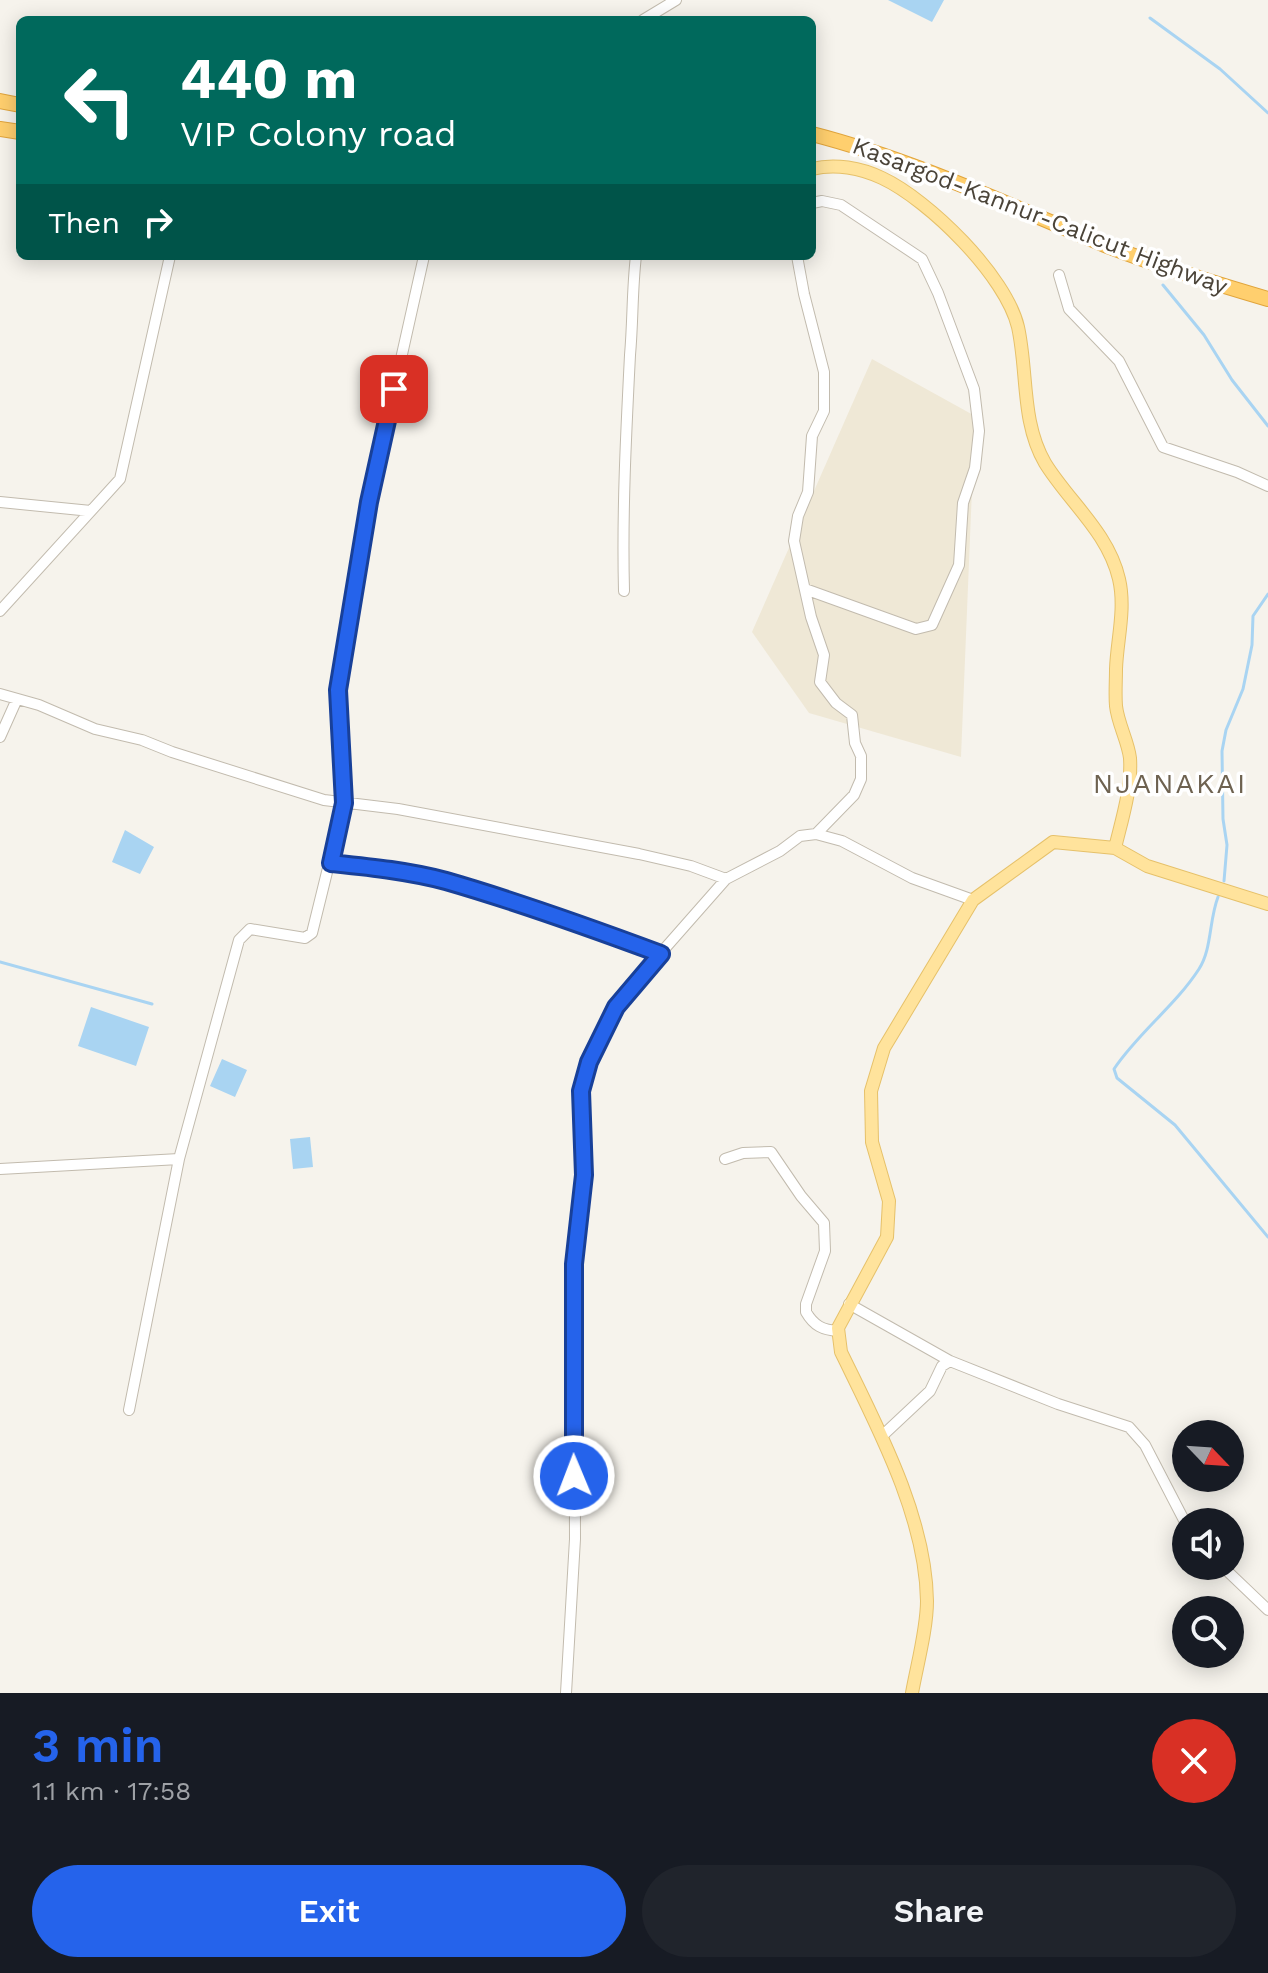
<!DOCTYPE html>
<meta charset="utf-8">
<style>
:root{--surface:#171b24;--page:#20242c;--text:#f1f3f6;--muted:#9ea1a6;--accent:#2563eb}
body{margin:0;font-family:"Work Sans",sans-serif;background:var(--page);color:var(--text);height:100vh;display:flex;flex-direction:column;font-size:30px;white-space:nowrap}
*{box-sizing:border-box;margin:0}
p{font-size:26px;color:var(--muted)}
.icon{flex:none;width:44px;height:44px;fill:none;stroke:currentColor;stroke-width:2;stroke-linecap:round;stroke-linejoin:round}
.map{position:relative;height:1693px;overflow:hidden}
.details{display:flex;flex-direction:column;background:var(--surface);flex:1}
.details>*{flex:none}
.banner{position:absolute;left:16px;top:16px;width:800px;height:244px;border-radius:12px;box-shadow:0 4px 20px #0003;background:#00695c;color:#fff;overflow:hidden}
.needle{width:52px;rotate:115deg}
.buttons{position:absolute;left:1172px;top:1420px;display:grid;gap:16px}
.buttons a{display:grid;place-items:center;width:72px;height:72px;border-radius:50%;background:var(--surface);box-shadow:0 4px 20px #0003;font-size:40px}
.pin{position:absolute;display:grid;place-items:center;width:68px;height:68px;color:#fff;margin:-34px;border-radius:16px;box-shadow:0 4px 12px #0006}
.me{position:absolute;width:88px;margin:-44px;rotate:359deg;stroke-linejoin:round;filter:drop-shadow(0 0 6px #0008)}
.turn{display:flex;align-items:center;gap:28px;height:168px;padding:0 32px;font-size:36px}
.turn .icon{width:104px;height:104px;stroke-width:2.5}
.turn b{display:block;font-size:56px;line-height:68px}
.then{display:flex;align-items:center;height:76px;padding:0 32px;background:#0003;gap:16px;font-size:30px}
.round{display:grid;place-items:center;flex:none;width:84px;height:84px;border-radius:42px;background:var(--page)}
.summary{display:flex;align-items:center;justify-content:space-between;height:136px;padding:0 32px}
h1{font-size:48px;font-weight:600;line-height:60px;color:var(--accent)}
.cta{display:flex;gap:16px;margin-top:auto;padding:16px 32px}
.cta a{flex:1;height:92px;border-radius:48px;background:var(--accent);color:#fff;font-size:32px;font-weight:600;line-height:92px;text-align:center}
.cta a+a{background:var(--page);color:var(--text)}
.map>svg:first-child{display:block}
.education{fill:#efe8d6}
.water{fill:#a9d4f2}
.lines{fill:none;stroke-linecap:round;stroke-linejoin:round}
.stream{stroke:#a9d4f2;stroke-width:3}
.minor-casing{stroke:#c2bbae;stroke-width:12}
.major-casing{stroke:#e6c16a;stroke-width:14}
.highway-casing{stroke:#e0a43c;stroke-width:16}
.minor{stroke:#fff;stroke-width:10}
.major{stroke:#ffe39c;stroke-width:12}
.highway{stroke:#ffcf6e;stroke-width:14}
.route-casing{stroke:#184099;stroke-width:20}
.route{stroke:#2563eb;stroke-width:14}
.labels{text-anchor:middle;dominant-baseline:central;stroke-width:7;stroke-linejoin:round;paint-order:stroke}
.street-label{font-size:24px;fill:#4b4439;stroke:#fff}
.quarter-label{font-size:28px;letter-spacing:2px;fill:#6e6250;stroke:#fff}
</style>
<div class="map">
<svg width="1268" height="1693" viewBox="0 0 1268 1693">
<rect width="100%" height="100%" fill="#f6f3ec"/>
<path class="education" d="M872 359 975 416 961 757 809 713 752 632Z"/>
<path class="water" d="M888 0H944L932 22Z
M125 830 154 847 140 874 112 862Z
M91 1007 149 1027 136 1066 78 1046Z
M222 1059 247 1070 235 1097 210 1086Z
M310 1137 313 1167 293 1169 290 1139Z"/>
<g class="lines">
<path class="stream" d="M1150 18 1220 69 1268 113
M1163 285 1204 335 1232 380 1268 426
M1224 881 1227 845 1223 819 1222 751 1226 730 1243 689 1252 645 1253 616 1268 594
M1218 897C1209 920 1212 949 1199 969 1175 1006 1139 1032 1114 1069L1117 1078 1175 1125 1268 1237
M0 962 152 1004"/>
<g class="minor-casing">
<path id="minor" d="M643 20 676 0
M797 256 804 294 824 372V411L812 436 808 492 798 516 794 541 811 617 824 655 820 682 836 703 852 715 855 743 861 756V779L854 795 816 834
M1059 275 1069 309 1119 361 1163 447 1237 472 1268 486
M0 502 91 511
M805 589 916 629 932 625 959 565 963 503 975 468 979 431 974 389 938 293 922 259 841 205 822 201 812 203
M624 591C622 512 626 434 630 355 633 322 632 289 636 256
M0 611 120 479 170 256
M0 694 39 705 95 729 142 740 172 752 324 800 398 809 639 854 691 866 726 879
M0 737 17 699
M331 863C369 867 409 871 446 881 519 901 591 927 661 954
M725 1159 743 1153 771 1152 801 1196 824 1223 825 1251 806 1304V1312C814 1326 823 1330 838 1331
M0 1169 179 1159 239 940 250 929 305 938 312 933 344 803 338 690 369 502 424 256
M849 1304 950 1361
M129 1410 179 1159
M882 1436 930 1391 942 1366 950 1361 1058 1404 1129 1427 1145 1445 1186 1524
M1222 1566 1268 1610
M566 1693 575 1539 574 1264 584 1175 581 1091 589 1062 605 1026 630 988 726 879 780 851 800 836 816 834 842 841 912 878 973 900"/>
</g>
<g class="major-casing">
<path id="major" d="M812 169C835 163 861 168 882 178 929 200 1006 276 1018 327 1028 372 1021 422 1045 463 1069 502 1108 532 1119 579 1126 609 1117 640 1116 669 1116 681 1115 694 1116 706 1118 724 1128 741 1130 758 1132 788 1122 819 1115 848
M912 1693C917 1665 927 1629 927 1601 926 1517 877 1426 841 1352L838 1328 887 1237 889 1201 872 1142 871 1091 884 1048 973 900 1053 842 1115 848 1147 866 1268 904"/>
</g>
<g class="highway-casing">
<path id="highway" d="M0 101 20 105
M0 129 20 132
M812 134C913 160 1008 205 1105 245 1158 266 1213 283 1268 299"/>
</g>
<use href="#minor" class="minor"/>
<use href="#major" class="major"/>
<use href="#highway" class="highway"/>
</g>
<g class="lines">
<g class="route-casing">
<path id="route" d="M394 389 369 502 338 690 344 803 331 863C369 867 409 871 446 881 519 902 591 928 661 954L616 1007 589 1062 581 1091 584 1175 574 1264V1476"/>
</g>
<use href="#route" class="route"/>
</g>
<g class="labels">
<g class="street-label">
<text transform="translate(1040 216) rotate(21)">Kasargod-Kannur-Calicut Highway</text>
</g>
<g class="quarter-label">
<text x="1170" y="783">NJANAKAI</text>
</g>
</g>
</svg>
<div class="buttons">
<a><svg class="needle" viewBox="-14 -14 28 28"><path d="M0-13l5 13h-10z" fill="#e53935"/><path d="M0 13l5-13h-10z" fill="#9ea1a6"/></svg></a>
<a><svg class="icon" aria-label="sound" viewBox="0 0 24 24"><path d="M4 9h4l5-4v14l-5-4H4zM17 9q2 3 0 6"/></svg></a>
<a><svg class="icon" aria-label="search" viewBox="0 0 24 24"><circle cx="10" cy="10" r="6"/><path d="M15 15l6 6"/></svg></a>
</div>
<div class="pin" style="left:394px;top:389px;background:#d93025"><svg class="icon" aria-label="arrive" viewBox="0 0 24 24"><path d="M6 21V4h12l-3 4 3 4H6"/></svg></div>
<svg class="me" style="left:574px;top:1476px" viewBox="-20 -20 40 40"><circle r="17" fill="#2563eb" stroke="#fff" stroke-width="3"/><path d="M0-11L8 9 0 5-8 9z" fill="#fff"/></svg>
<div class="banner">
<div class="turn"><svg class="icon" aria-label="left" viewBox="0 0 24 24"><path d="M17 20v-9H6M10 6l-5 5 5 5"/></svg><div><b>440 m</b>VIP Colony road</div></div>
<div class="then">Then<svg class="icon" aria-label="right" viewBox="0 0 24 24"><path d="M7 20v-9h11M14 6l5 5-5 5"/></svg></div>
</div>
</div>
<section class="details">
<div class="summary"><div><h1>3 min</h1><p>1.1 km · 17:58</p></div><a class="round" style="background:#d93025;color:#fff"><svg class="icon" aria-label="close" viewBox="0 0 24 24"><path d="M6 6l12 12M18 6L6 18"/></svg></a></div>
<div class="cta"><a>Exit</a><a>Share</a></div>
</section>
